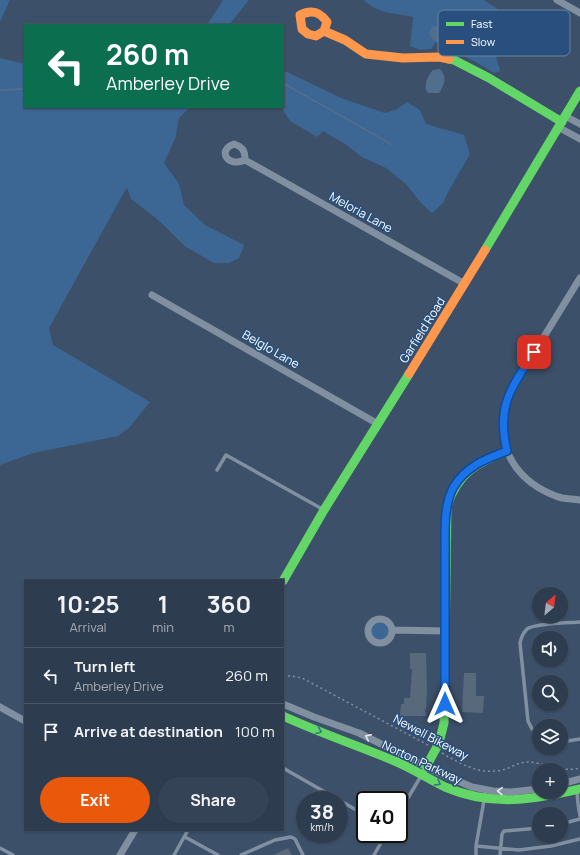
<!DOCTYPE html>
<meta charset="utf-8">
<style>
:root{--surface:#2d3c4f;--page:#354356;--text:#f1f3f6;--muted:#a7adb7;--line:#485666;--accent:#ea580c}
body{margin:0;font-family:Manrope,sans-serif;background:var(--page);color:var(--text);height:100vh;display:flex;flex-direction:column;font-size:15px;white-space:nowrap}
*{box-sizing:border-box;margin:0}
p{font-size:13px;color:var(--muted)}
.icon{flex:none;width:22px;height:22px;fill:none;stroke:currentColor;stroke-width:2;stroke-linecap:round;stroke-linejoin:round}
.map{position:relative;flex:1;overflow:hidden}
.panel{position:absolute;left:24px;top:579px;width:260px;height:252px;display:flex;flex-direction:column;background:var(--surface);border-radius:0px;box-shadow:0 1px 3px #0004,0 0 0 1px var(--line)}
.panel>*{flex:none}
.banner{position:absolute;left:24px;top:24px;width:260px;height:84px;border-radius:0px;box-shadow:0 1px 3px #0004,0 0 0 1px var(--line);background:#0b6e4f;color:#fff;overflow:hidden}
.needle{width:26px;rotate:28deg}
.controls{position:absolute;left:532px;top:587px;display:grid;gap:8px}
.controls a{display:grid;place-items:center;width:36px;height:36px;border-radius:50%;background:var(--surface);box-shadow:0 1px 3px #0004,0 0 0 1px var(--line);font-size:20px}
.speed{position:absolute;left:296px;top:791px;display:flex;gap:8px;font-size:20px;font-weight:700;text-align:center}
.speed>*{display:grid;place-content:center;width:52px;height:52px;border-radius:50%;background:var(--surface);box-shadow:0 1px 3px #0004,0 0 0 1px var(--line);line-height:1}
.speed small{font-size:10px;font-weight:400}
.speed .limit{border:2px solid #111;border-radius:6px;background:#fff;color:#111}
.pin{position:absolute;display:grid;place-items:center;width:34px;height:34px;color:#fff;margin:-17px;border-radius:8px;box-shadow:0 2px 6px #0006}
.me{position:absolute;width:44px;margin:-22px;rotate:0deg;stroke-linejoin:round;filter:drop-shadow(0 0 3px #0008)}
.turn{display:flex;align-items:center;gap:14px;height:84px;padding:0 16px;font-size:18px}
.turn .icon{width:52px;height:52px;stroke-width:2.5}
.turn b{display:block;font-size:28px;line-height:34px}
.eta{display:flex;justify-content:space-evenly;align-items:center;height:68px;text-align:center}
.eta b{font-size:24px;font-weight:700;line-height:28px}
.cta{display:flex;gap:8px;margin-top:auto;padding:8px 16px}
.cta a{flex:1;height:46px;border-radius:24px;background:var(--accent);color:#fff;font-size:16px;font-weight:700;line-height:46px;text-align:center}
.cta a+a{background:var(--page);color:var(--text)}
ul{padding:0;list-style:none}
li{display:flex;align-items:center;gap:12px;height:56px;padding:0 16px;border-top:1px solid var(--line)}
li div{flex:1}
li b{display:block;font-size:15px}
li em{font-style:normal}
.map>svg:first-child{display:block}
.green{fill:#3c6693}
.water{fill:#526e8d}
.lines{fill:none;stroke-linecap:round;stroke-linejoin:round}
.stream{stroke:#526e8d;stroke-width:2}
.building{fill:#59697c}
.path{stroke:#8190a0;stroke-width:1.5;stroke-dasharray:2 3;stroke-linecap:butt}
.lane{stroke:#8190a0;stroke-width:3.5}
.street{stroke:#8190a0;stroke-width:7}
.fast{stroke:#63d668;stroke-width:9}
.slow{stroke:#ff974d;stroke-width:9}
.oneway{stroke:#3a7877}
.oneway2{stroke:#e6e9ec}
.route-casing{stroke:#114b97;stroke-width:10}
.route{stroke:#1a73e8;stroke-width:7}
.labels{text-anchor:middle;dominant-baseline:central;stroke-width:3;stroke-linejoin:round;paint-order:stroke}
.street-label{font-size:12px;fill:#fff;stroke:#284f7d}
.key{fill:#284f7d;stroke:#6884a4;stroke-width:1}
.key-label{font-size:11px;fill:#fff}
</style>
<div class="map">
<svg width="580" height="855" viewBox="0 0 580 855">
<rect width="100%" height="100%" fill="#3c5069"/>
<path class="green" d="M0 0H10L0 22Z
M223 0H249L229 25H207Z
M364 0H484L499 10 495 21V52L500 71 494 73 476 62 461 55V45H473L431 38 436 42 431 49 420 50 410 46 413 17C396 13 377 14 364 0Z
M0 58 25 64V107H190L179 118 175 139 164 163 179 184 184 205 205 225 244 245 239 258 229 263H214L186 247 157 219 131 199 127 187 49 328 53 345 150 402 129 428 118 436 33 453 0 465Z
M283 70 341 98 385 113 397 109 407 102 420 110 426 124 464 135 470 154 448 192 443 203 432 213 421 203 406 184 386 168 362 157 345 144 323 131 317 137 290 121 281 107H283Z
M371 631a9 9 0 1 1 18 0a9 9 0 1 1-18 0Z"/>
<path class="water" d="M442 25C453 26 471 31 475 42L473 45C459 45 434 50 429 33L432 27Z
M440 69C447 76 445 85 439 93H428L426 90C425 82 427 77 433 70Z"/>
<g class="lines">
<path class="stream" d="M283 83 391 144
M0 90 25 89"/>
</g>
<path class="building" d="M410 653H426L427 691 426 709H425L426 716H400L401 704H404V698H410L412 669H410Z
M464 673H476V696H484L483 713 462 712Z
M288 848 292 855H273Z"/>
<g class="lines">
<path class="path" d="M283 676H292L302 678 428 745
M442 753C461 764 479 775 502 770 511 768 520 761 529 762 546 763 562 773 580 768"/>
<path class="lane" d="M217 470 226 455 324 510
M539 736 532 729 528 721 520 643C521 638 523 633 527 629 536 623 568 623 580 622
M561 742 580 739
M283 768 365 815
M577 790 578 804 580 816
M399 813 421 776
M561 824 580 819
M185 837 218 855
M476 846 519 850 551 846 580 839
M0 848 13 855
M174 855 188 830
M241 855 275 840 291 837 295 839 303 855
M374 855 386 834
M476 855V846L486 789
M500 855 502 834 504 831 539 828"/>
<path class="street" d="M557 0 580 13
M565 116 580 124
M558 127 580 139
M245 160C227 168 217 150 234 144 243 147 245 151 245 160L465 284
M580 278 513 387C493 424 502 465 539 488 546 492 554 496 562 498 568 499 574 499 580 500
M152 295 378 424
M368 631a12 12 0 1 1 24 0a12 12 0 1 1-24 0Z
M392 630 445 631
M283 704 314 717 359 733 439 773 472 787 493 791 511 792 539 789
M0 707 25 721
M561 784 580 779
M120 855 135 830"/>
<path class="fast" d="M449 59 454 60 489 78 562 122
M485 250 580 91
M283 581 324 510 409 374
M283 716C320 733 359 746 397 762 413 769 429 779 445 787 492 807 533 800 580 789
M426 767 439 743 444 723 447 506C458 473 476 463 507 451"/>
<path class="slow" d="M324 31 316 36 308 34 302 29 300 15C312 9 320 12 327 22L324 31 345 40 366 54 403 58 439 57 449 59
M409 374 485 250"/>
</g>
<defs><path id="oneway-chevron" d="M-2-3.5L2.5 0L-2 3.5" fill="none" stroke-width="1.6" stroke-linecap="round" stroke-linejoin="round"/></defs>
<g class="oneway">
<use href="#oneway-chevron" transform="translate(319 731) rotate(21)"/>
<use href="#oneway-chevron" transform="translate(438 783) rotate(28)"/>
</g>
<g class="oneway2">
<use href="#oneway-chevron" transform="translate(368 737) rotate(-154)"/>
<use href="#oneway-chevron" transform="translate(500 791) rotate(-176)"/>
</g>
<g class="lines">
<g class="route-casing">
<path id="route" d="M445 704C445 656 445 608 445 560 446 537 442 510 453 488 465 467 485 459 507 451 496 406 511 389 534 352"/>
</g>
<use href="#route" class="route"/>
</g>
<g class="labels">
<g class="street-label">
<text transform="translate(361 212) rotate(29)">Meloria Lane</text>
<text transform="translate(422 330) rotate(-58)">Garfield Road</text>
<text transform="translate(271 349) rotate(30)">Belglo Lane</text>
<text transform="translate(431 737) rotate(28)">Newell Bikeway</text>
<text transform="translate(422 762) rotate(25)">Norton Parkway</text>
</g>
</g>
<rect x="438" y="10" width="132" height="46" rx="6" class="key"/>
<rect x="446" y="22" width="18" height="4" fill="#63d668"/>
<rect x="446" y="40" width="18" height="4" fill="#ff974d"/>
<g class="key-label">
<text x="471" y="28">Fast</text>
<text x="471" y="46">Slow</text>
</g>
</svg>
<div class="controls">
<a><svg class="needle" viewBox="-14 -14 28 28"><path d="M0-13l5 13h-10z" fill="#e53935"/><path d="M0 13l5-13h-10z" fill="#a7adb7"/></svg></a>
<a><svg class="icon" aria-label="sound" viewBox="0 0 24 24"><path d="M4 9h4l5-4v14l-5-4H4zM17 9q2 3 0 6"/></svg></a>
<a><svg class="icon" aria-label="search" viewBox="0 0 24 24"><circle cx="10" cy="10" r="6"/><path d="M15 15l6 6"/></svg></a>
<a><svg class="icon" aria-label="layers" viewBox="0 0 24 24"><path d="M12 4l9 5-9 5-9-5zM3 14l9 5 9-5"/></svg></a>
<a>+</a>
<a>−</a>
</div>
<div class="speed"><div>38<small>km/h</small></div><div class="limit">40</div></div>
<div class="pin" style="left:534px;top:352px;background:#d93025"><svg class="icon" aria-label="arrive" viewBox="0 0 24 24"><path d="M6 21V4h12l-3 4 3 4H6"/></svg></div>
<svg class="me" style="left:445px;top:704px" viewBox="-20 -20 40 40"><path d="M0-17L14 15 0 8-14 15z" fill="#1a73e8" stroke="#fff" stroke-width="4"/></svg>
<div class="banner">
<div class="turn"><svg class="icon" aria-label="left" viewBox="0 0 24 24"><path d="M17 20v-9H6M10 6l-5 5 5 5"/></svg><div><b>260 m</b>Amberley Drive</div></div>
</div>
<section class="panel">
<div class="eta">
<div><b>10:25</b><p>Arrival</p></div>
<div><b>1</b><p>min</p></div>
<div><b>360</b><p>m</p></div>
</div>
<ul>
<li><svg class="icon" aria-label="left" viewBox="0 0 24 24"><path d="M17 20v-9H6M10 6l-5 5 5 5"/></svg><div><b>Turn left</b><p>Amberley Drive</p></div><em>260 m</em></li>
<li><svg class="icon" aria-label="arrive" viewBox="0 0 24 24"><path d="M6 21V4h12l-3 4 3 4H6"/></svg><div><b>Arrive at destination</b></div><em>100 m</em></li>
</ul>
<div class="cta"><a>Exit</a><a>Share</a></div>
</section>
</div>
